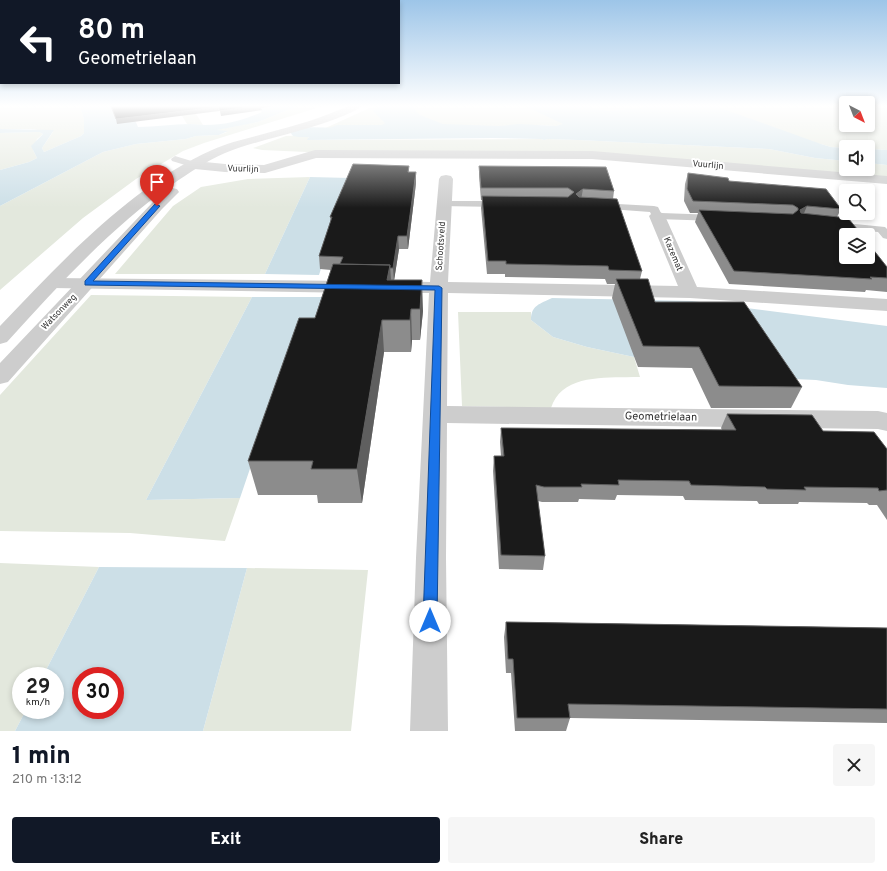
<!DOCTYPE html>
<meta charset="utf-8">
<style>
:root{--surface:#fff;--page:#f6f6f6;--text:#222;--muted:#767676;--accent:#111827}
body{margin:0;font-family:Overpass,sans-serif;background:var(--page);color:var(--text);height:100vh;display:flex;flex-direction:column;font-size:15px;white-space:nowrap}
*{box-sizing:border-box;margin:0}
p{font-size:13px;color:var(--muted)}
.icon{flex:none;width:22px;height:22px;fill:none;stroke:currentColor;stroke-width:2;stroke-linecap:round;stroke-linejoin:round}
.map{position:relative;height:731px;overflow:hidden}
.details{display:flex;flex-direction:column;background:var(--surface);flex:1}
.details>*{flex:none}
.top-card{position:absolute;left:0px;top:0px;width:400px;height:84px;box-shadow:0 2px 6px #0003;background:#111827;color:#fff;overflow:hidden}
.needle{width:26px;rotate:138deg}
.tools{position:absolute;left:839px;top:96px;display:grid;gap:8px}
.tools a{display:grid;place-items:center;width:36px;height:36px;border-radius:4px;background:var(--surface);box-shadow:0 2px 6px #0003;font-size:20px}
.speed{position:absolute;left:12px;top:667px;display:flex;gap:8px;font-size:20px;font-weight:700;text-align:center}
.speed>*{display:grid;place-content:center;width:52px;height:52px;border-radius:50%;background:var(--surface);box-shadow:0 2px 6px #0003;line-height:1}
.speed small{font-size:10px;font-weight:400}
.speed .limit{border:6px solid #d22;background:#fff;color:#111}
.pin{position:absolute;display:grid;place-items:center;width:34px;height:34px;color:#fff;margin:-41px -17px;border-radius:50% 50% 50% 0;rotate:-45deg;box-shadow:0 0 4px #0007}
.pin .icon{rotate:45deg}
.me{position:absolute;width:44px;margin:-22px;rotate:0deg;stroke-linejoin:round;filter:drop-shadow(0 0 3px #0008)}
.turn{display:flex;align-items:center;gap:14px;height:84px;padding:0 12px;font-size:18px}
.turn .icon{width:52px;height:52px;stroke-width:2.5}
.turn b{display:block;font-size:28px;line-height:34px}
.round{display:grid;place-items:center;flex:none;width:42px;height:42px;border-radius:4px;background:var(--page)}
.headline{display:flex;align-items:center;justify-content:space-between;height:68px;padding:0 12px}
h1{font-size:24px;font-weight:800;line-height:30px;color:var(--accent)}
.button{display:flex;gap:8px;margin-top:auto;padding:8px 12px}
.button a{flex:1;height:46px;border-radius:4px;background:var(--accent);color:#fff;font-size:16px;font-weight:800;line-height:46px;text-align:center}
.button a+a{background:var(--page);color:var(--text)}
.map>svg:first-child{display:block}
.green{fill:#e3e8dd}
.water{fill:#ccdfe7;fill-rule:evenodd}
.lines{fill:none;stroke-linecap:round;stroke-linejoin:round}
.canal{fill:#ccdfe7;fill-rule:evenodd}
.service{fill:#cdcdcd;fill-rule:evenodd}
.minor{fill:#cdcdcd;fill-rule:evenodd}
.tertiary{fill:#cdcdcd;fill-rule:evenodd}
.wall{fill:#8c8c8c}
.shaded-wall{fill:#5f5f5f}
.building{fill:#1a1a1a;stroke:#5f5f5f}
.route{fill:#1a73e8;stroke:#114b97}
.labels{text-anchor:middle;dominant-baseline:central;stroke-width:4;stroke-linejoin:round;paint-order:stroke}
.far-street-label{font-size:9px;fill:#333;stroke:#fff}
.street-label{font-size:11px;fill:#333;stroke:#fff}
</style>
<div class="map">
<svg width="887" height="731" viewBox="0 0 887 731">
<rect width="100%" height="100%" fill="#fff"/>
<path class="green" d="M0 106H80L84 120V133L81 136 44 152 42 148 53 132 31 129H0Z
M176 106H191L203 125 187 124Z
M298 106H323L204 143 183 151 136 179 83 218 0 290V206L103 152 136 144 186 139 196 136 219 135 227 132 215 130 258 122Z
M374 106H846V125H868V106H887V150L868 149V147L846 148 831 147 821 144 563 125 556 126 535 125 319 131Z
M39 132 43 134 37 139 33 150 37 158 29 162 0 170V133Z
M313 135 308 138V140L541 139 544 140 548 139 578 140 769 149 815 158 846 161V169H868V163L887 165V177L570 151 307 152 262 150 253 148 286 136Z
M310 177 265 274H115L173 206 201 187 248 179Z
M91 295 252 297 146 500 240 498 225 541 130 533 0 531V395Z
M458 312H531V320L553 337 587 347 634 357 640 377C611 378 562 372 551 408L462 406Z
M0 563 99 567 43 676H21V710H26L15 731H0Z
M247 568 368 570 351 731H203Z"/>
<path class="water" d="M80 106H129L138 127C155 127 173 124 190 124 195 124 200 125 205 125 226 125 243 120 262 112L256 106H298L258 122 217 130 228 131 219 135 196 136 186 139 136 144 103 152 0 206V170L29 162 37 158 31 146 43 134 39 132 0 133V129L54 130 42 148 44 152 81 136 84 133V120Z
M380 106H413L415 110 420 115 443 124 499 126 519 124 556 126 563 124 525 106H585L607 111 641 108 646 106H715L821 144 831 147 846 148V161L815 158 769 149 578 140 548 139 544 140 541 139 492 138 307 140 308 138 312 135H294L303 132H320L337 125H382L385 123 373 111Z
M868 149 887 150V165L868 163Z
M310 177 350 178 319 275 265 274Z
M252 297H323L309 343 291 348 240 498 146 500Z
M552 298 692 301 887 326V388L848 385 816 380 772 378 634 357 587 347 553 337 531 320C531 305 540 304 552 298Z
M99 567 247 568 203 731H15L26 710H55V676H43ZM81 676H115V710H81Z"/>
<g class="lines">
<path class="canal" d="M299 127 350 128 356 129 359 133 356 137 350 138 299 137 293 136 290 132 293 128Z"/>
<path class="service" d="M175 156 198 163 199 165 195 168 172 161 171 159Z
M444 201H501L506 204 501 207 440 206 439 204 440 202Z
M600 203 654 206 658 207 661 213 717 215 722 218 717 221 657 219 653 218 650 212 596 208 595 206 596 204Z
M835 222 885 227 887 229V239L883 238 878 232 831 227 830 225Z"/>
<path class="minor" d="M315 150 592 151 887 176V184L592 159 316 158 265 173 225 172 195 169 190 168 189 165 190 162 195 161 225 164 264 165Z
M446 175 451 176 453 179 448 282 678 286 649 216 652 213 657 211 662 213 665 216 697 287 887 299V311L690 298 448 293 447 406 878 411 887 413V431L878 429 447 423 446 558 448 731H410L416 558 429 293H393L386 291 384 287 386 283 393 281 430 282 439 179 441 176Z
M53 278 356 281 363 283 365 287 363 291 356 293 53 288 47 287 44 283 47 279Z"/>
<path class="tertiary" d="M348 106H361C357 111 349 113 343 116 305 132 263 138 225 153 206 161 189 173 173 184 110 228 58 286 7 342L0 344V326C60 263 131 186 212 150 229 142 249 138 267 133 294 126 322 118 348 106Z
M172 188 177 189 179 192 162 209 8 382 0 384V363L152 203 167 189Z"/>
</g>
<path class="wall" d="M409 166V172L416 183 408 249H399L394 280 423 311 420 340H412L411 352H384L362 503H318L317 495H258L248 461 315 318 331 270 320 269 319 256 331 222 330 217Z
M479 166 614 191 613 199 642 271 640 279 655 302 802 387 791 408H711L692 368 638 367 612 298 615 284H607L605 279 505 277V274H487L481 208 482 200H481L479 177Z
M688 173 729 181 841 209 837 217 887 267V292L866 290 865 292 729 284 695 222 698 213H690L684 201 685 184Z
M727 414 823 431 887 449V520L877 505H869L867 503 799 502 798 504H759L757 501 685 500 683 496 617 495 615 500 579 499 578 502H542L538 501 545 556 543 570 499 569 493 471 494 456H501L500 442 501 428 722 430 721 428Z
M506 622 887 628V723L570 718 566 731H515L511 673H506L504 637Z"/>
<path class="shaded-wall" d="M255 106H274L261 108 262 110 221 116 220 111Z
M218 107 219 111 117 124 116 119Z
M416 172V183L408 249 407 236Z
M583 189 581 200 576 194Z
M807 206 802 218 800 210Z
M398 236 399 249 394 281 393 268Z
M390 265 392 295 387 280Z
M422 280 423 311 420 340V309Z
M411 309 412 340 411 352 410 320Z
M382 320 384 352 362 503 357 469Z"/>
<path class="building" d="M111 106H255L220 111 218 107 116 119Z
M353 164 409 166 408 172H416L407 236H398L393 268H390V265L340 264 343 257 319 256 332 217H330Z
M479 166 606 167 614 191 583 189 576 194 579 197 617 199 642 271 609 270 608 266 506 264V261H488L482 196 568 197 574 192 568 188H481Z
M688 173 728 178 729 181 826 189 841 209 807 206 800 210 801 213 848 218 862 235H846V257H868V243L887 267V278L870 277 872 279 734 271 699 210 793 214 798 210V208L793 205 693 201 687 189Z
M333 264 390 265 387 280H422L420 309H411L410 320H382L357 469H311L313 461H248L299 318H315Z
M616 279H648L655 302H744L802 387 719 386 699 347 643 346Z
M727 414 812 415 823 431 874 432 887 449V490L879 491 878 488 804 487 806 490 767 489 765 487 691 485 689 481 618 480 619 485 581 484 582 487H544L536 485 545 556 501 555 494 456H504L501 428 736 430Z
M506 622 887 628V709L568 704 570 718H517L513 659H508Z"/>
<linearGradient id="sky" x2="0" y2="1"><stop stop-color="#9dc5e8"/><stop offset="0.51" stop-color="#fff"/><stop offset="1" stop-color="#fff" stop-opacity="0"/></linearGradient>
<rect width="887" height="208" fill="url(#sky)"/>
<path class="route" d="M155 204 160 206 93 281 439 286 442 288 437 621 435 626 430 628 425 626 423 621 435 290 85 285V281Z"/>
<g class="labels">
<g class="far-street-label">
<text transform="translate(708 165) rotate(5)">Vuurlijn</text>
<text transform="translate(243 169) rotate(2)">Vuurlijn</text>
<text transform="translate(441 246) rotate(-86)">Schootsveld</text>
<text transform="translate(673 254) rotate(67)">Kazemat</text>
<text transform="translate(59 312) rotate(-46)">Watsonweg</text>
</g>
<g class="street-label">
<text transform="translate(661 417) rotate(1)">Geometrielaan</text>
</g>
</g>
</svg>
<div class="tools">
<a><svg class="needle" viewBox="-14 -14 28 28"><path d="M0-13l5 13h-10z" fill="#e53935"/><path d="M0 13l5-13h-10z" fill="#767676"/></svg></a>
<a><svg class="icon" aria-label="sound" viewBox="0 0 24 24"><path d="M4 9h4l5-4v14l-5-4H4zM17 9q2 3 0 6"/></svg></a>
<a><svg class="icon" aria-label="search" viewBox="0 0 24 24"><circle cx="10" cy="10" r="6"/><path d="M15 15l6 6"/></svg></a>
<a><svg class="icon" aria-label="layers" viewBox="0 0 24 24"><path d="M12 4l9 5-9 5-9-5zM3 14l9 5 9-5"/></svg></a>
</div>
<div class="speed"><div>29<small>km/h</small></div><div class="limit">30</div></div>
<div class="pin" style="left:157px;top:206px;background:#d93025"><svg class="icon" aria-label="arrive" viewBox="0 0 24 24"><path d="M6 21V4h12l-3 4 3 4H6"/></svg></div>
<svg class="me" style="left:430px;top:621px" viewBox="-20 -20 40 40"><circle r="19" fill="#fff"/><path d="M0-13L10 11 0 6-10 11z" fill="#1a73e8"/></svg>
<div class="top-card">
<div class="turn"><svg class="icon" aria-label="left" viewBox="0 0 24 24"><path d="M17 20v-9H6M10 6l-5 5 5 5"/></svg><div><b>80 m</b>Geometrielaan</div></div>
</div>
</div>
<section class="details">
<div class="headline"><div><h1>1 min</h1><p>210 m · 13:12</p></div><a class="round"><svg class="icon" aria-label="close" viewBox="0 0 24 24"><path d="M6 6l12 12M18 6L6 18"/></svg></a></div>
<div class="button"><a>Exit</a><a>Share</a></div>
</section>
